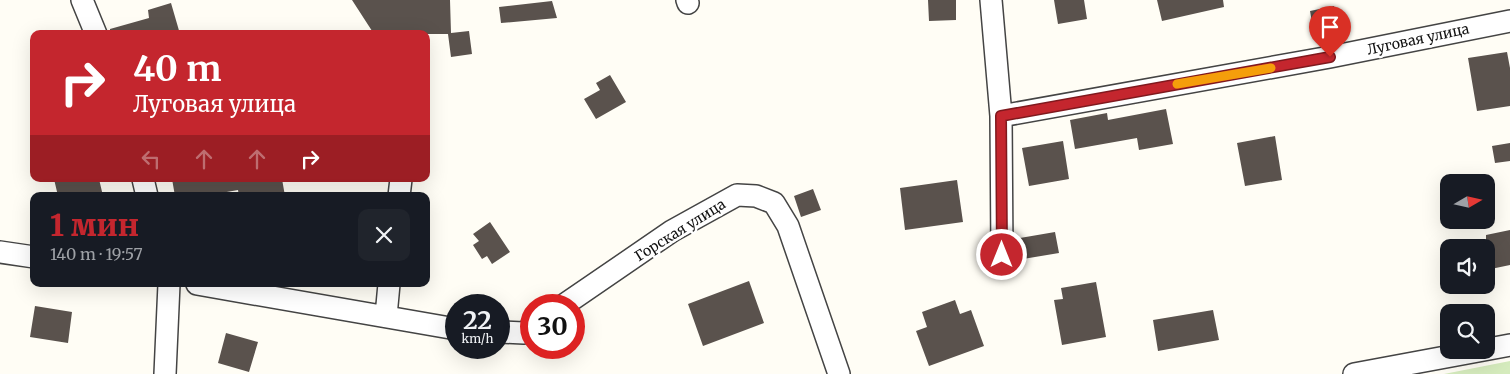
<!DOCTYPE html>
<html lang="ru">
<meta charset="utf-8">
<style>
:root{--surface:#171b24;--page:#20242c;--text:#f1f3f6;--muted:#9ea1a6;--accent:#c4262e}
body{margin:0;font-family:Merriweather,serif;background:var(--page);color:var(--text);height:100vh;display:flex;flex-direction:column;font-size:19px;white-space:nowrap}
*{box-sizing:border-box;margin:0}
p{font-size:16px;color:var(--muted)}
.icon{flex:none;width:28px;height:28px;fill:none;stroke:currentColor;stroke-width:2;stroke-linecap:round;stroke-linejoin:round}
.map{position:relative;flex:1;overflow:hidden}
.side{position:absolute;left:30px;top:192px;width:400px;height:95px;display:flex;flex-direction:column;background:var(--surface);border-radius:10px;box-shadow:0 5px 20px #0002}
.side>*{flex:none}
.top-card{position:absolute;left:30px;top:30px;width:400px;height:152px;border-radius:10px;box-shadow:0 5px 20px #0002;background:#c4262e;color:#fff;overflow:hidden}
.needle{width:32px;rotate:81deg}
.tools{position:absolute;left:1440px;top:174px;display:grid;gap:10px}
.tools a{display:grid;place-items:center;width:55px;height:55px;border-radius:10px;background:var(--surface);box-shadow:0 5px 20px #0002;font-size:25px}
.speed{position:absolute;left:445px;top:294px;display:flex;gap:10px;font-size:25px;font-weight:700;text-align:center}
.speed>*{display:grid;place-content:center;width:65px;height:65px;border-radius:50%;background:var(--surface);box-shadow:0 5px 20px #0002;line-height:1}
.speed small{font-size:12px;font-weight:400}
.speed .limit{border:8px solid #d22;background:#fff;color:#111}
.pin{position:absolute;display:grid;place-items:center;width:42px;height:42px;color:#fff;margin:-51px -21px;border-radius:50% 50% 50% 0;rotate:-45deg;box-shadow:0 0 5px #0007}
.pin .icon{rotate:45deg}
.me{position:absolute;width:55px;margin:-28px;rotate:0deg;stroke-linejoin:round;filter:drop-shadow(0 0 4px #0008)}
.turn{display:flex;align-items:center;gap:18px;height:105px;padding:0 20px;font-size:22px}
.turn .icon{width:65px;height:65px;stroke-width:2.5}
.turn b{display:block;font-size:35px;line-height:42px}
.lanes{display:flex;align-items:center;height:48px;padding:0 20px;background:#0003;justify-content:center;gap:25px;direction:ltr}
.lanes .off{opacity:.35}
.round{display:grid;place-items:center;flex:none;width:52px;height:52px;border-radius:10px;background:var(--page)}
.overview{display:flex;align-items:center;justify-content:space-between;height:85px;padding:0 20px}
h1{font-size:30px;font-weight:800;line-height:38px;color:var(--accent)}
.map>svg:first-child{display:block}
.green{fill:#d5ebbd}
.building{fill:#5a524d}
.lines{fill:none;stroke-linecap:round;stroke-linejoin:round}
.minor-casing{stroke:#444;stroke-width:24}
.minor{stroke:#fff;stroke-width:21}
.route-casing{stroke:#7f191e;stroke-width:12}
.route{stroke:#c4262e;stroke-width:9}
.slow{stroke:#f59e0b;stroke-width:9}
.labels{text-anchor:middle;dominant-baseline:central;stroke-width:5;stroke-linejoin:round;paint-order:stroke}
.street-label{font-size:14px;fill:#111;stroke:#fff}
</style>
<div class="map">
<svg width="1510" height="374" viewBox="0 0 1510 374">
<rect width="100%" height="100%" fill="#fffdf5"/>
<path class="green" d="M1510 361V374H1444Z"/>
<path class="building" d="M352 0H450L451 33 469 31 472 54 451 57 448 34H374Z
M928 0H956V20L929 21Z
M1054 0H1084L1087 19 1058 24Z
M1157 0H1223L1224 7 1162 21Z
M552 1 557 18 501 23 499 7Z
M171 3 180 34H110V29L149 18 148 10Z
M1334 6 1337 23 1313 28 1310 11Z
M1507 52 1510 68V106L1477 111 1468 58Z
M610 75 626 102 596 119 584 99 600 90 596 83Z
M1166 109 1173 144 1139 150 1137 138 1075 149 1070 120 1107 113 1108 120Z
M1275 136 1282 180 1245 186 1237 143Z
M1063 141 1069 179 1029 186 1022 148Z
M1510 143V161L1495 163 1492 146Z
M54 179H99L103 196H58Z
M172 179H282L285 196H239L238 190 204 196H175Z
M957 180 963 222 905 230 900 188Z
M813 189 821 210 801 217 794 196Z
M490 222 510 252 492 264 487 256 482 259 473 245 479 241 473 234Z
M1510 230V265L1486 270V235Z
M1055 232 1059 253 1023 259 1020 238Z
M749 281 764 323 703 346 688 304Z
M1096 282 1106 337 1062 345 1054 300 1063 299 1061 288Z
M955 300 960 314 971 310 984 346 929 366 916 331 927 327 922 312Z
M35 306 72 312 68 343 30 337Z
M1213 310 1219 340 1158 351 1153 320Z
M226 333 258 342 249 372 218 363Z"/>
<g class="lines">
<g class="minor-casing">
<path id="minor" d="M82 0 96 34
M687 0 688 3
M991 0 1001 116 1002 255
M1001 116 1330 57 1510 21
M143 179 147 196
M399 196 401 179
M0 252 34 257
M197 284 456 329
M564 305 672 231 737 195 756 196 774 203 788 226 839 374
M386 316 389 284
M499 332 524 333 531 328
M165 374 169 284
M1354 374 1510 345"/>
</g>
<use href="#minor" class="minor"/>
</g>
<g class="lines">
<g class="route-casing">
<path id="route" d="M1002 255 1001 116 1330 57"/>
</g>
<use href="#route" class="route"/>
<path class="slow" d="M1177 84 1271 68"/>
</g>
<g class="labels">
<g class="street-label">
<text transform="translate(1418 39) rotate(-12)">Луговая улица</text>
<text transform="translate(680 230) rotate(-32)">Горская улица</text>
</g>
</g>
</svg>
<div class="tools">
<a><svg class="needle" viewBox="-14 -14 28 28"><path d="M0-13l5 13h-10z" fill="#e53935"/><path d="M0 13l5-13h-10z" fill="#9ea1a6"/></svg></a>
<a><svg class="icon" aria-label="sound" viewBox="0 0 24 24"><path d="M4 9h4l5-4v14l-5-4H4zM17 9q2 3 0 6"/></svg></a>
<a><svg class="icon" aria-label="search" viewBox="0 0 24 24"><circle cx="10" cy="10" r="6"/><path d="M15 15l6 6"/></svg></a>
</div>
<div class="speed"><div>22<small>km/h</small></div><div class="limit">30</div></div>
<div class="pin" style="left:1330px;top:57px;background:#d93025"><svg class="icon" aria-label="arrive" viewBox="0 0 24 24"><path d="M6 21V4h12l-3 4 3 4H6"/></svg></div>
<svg class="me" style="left:1002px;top:255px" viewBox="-20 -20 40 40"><circle r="17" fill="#c4262e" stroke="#fff" stroke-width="3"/><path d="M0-11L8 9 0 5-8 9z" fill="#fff"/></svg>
<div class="top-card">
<div class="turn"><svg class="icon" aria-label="right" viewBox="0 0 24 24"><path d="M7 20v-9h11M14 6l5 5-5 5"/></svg><div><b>40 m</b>Луговая улица</div></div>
<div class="lanes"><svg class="icon off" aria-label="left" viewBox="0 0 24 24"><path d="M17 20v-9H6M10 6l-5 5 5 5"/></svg><svg class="icon off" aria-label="ahead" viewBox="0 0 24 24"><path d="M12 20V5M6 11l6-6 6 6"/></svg><svg class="icon off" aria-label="ahead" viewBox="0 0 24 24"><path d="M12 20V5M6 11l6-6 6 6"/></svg><svg class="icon" aria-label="right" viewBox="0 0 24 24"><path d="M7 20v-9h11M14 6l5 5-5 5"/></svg></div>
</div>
<section class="side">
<div class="overview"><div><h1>1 мин</h1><p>140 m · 19:57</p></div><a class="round"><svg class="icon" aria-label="close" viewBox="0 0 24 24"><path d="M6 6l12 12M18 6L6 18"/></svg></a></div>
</section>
</div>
